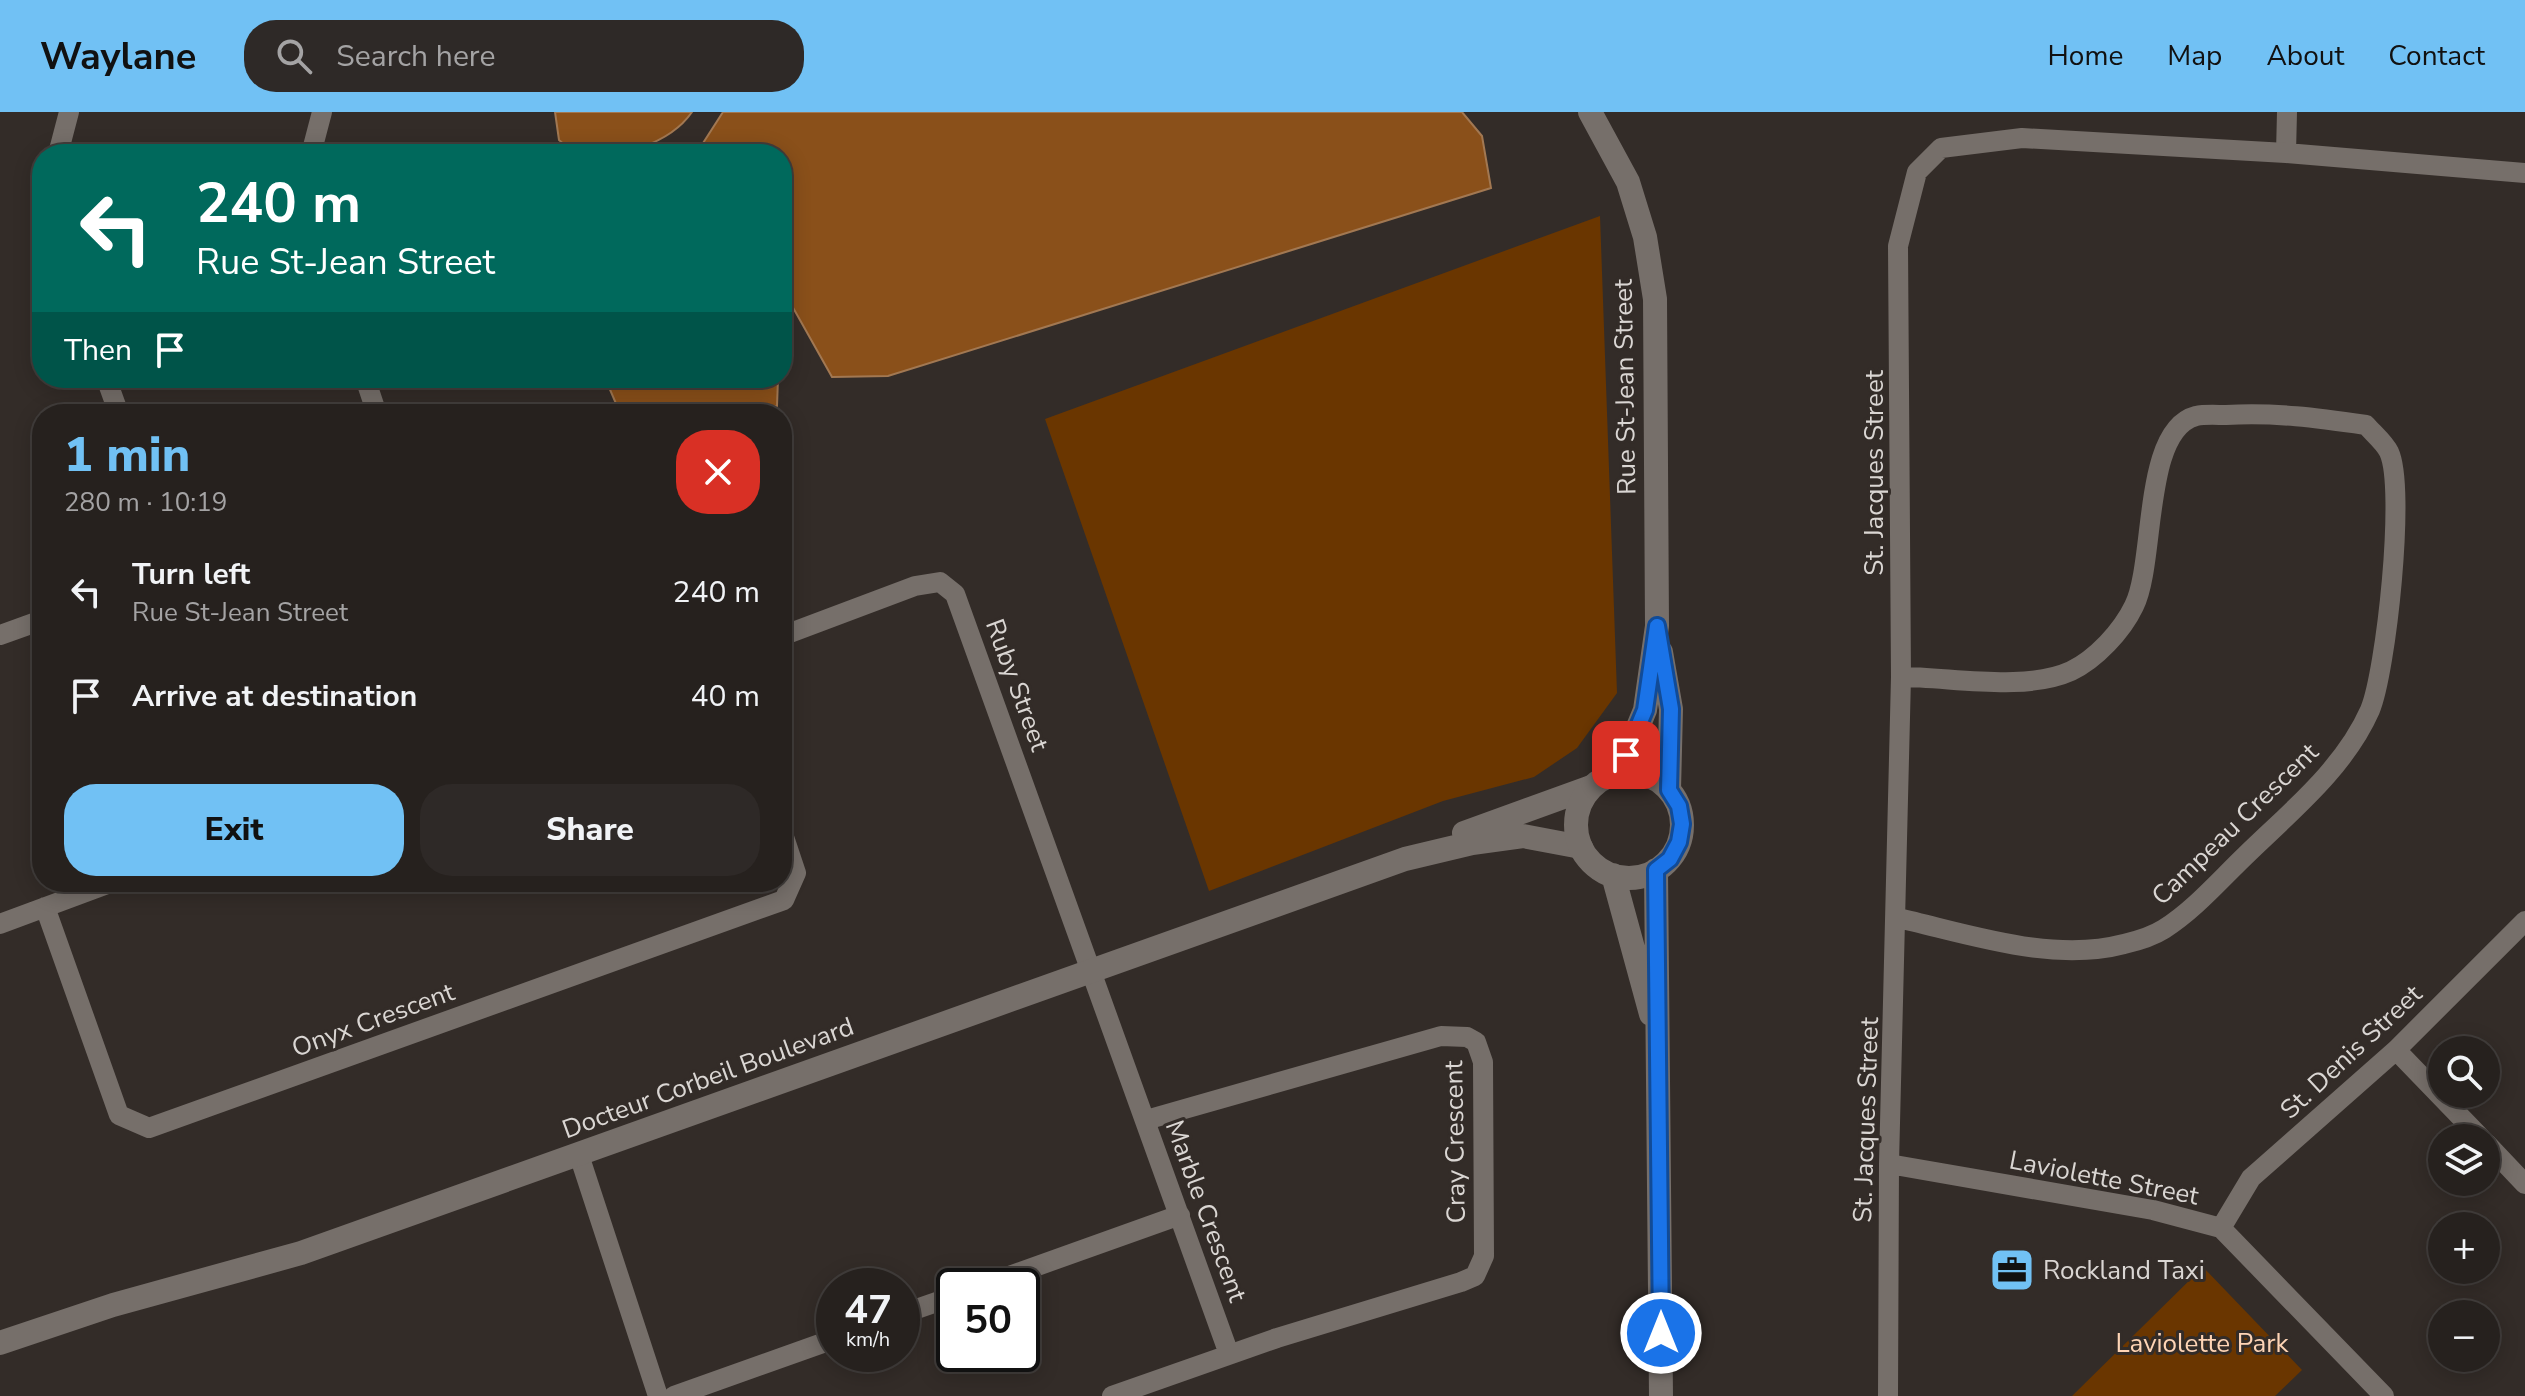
<!DOCTYPE html>
<meta charset="utf-8">
<style>
:root{--surface:#26211e;--page:#2e2927;--text:#f1f3f6;--muted:#a4a3a4;--line:#423e3c;--accent:#71c1f4}
body{margin:0;font-family:"Nunito Sans",sans-serif;background:var(--page);color:var(--text);height:100vh;display:flex;flex-direction:column;font-size:30px;white-space:nowrap}
*{box-sizing:border-box;margin:0}
p{font-size:26px;color:var(--muted)}
.icon{flex:none;width:44px;height:44px;fill:none;stroke:currentColor;stroke-width:2;stroke-linecap:round;stroke-linejoin:round}
.map{position:relative;flex:1;overflow:hidden}
.sheet{position:absolute;left:32px;top:292px;width:760px;height:488px;display:flex;flex-direction:column;background:var(--surface);border-radius:32px;box-shadow:0 4px 20px #0003,0 0 0 2px var(--line)}
.sheet>*{flex:none}
.hud{position:absolute;left:32px;top:32px;width:760px;height:244px;border-radius:32px;box-shadow:0 4px 20px #0003,0 0 0 2px var(--line);background:#00695c;color:#fff;overflow:hidden}
.buttons{position:absolute;left:2428px;top:924px;display:grid;gap:16px}
.buttons a{display:grid;place-items:center;width:72px;height:72px;border-radius:50%;background:var(--surface);box-shadow:0 4px 20px #0003,0 0 0 2px var(--line);font-size:40px}
.speed{position:absolute;left:816px;top:1156px;display:flex;gap:16px;font-size:40px;font-weight:700;text-align:center}
.speed>*{display:grid;place-content:center;width:104px;height:104px;border-radius:50%;background:var(--surface);box-shadow:0 4px 20px #0003,0 0 0 2px var(--line);line-height:1}
.speed small{font-size:20px;font-weight:400}
.speed .limit{border:4px solid #111;border-radius:12px;background:#fff;color:#111}
.pin{position:absolute;display:grid;place-items:center;width:68px;height:68px;color:#fff;margin:-34px;border-radius:16px;box-shadow:0 4px 12px #0006}
.me{position:absolute;width:88px;margin:-44px;rotate:0deg;stroke-linejoin:round;filter:drop-shadow(0 0 6px #0008)}
.turn{display:flex;align-items:center;gap:28px;height:168px;padding:0 32px;font-size:36px}
.turn .icon{width:104px;height:104px;stroke-width:2.5}
.turn b{display:block;font-size:56px;line-height:68px}
.then{display:flex;align-items:center;height:76px;padding:0 32px;background:#0003;gap:16px;font-size:30px}
.round{display:grid;place-items:center;flex:none;width:84px;height:84px;border-radius:32px;background:var(--page)}
.head{display:flex;align-items:center;justify-content:space-between;height:136px;padding:0 32px}
h1{font-size:48px;font-weight:800;line-height:60px;color:var(--accent)}
.cta{display:flex;gap:16px;margin-top:auto;padding:16px 32px}
.cta a{flex:1;height:92px;border-radius:32px;background:var(--accent);color:#111;font-size:32px;font-weight:800;line-height:92px;text-align:center}
.cta a+a{background:var(--page);color:var(--text)}
ul{padding:0;list-style:none}
li{display:flex;align-items:center;gap:24px;height:104px;padding:0 32px}
li div{flex:1}
li b{display:block;font-size:30px}
li em{font-style:normal}
header{display:flex;align-items:center;gap:48px;box-sizing:border-box;height:112px;padding:0 40px;background:var(--accent);color:#111}
header strong{font-size:38px}
nav{display:flex;gap:44px;margin-inline-start:auto;font-size:28px}
.search{width:560px;height:72px;background:var(--page);display:flex;align-items:center;gap:20px;box-sizing:border-box;padding:0 28px;border-radius:32px;color:var(--muted);font-size:30px}
.map>svg:first-child{display:block}
.green{fill:#6a3600}
.water{fill:#8a501a;stroke:#a27852;stroke-width:2}
.lines{fill:none;stroke-linecap:round;stroke-linejoin:round}
.minor{stroke:#766f6a;stroke-width:20}
.tertiary{stroke:#766f6a;stroke-width:24}
.secondary{stroke:#766f6a;stroke-width:24}
.route-casing{stroke:#114b97;stroke-width:20}
.route{stroke:#1a73e8;stroke-width:14}
.labels{text-anchor:middle;dominant-baseline:central;stroke-width:6;stroke-linejoin:round;paint-order:stroke}
.street-label{font-size:26px;fill:#dad6d3;stroke:#332c28}
.poi-label{font-size:26px;fill:#dad6d3;stroke:#332c28;text-anchor:start}
.park-label{font-size:26px;fill:#fed4b5;stroke:#332c28}
</style>
<header>
<strong>Waylane</strong>
<div class="search"><svg class="icon" aria-label="search" viewBox="0 0 24 24"><circle cx="10" cy="10" r="6"/><path d="M15 15l6 6"/></svg>Search here</div>
<nav><a>Home</a><a>Map</a><a>About</a><a>Contact</a></nav>
</header>
<div class="map">
<svg width="2525" height="1284" viewBox="0 0 2525 1284">
<rect width="100%" height="100%" fill="#332c28"/>
<path class="green" d="M1600 104 1617 581 1577 636 1534 665 1443 689 1209 779 1045 307Z
M2203 1155 2302 1258 2275 1284H2072Z"/>
<path class="water" d="M555 0H692C670 32 617 48 579 42 572 41 565 33 559 28Z
M723 0H1462L1482 24 1491 76 888 264 832 265 782 176V42H696Z
M605 266H778L777 294 753 302H625L617 294Z"/>
<g class="lines">
<path class="minor" d="M2286 41 2287 0
M58 42 69 0
M311 42 322 0
M106 266 119 302
M365 266 377 302
M0 523 42 508
M782 524 915 474 940 470 955 482 1229 1242
M45 795 119 1003 149 1016 784 788 796 761 782 719
M1898 806C1969 822 2052 851 2124 832 2137 829 2153 824 2164 817 2194 798 2219 769 2245 744 2290 700 2344 657 2370 598 2386 560 2406 376 2389 340 2385 331 2373 321 2366 313 2318 306 2274 300 2226 303 2217 303 2205 302 2196 304 2142 318 2156 450 2134 494 2122 519 2096 547 2071 559 2025 580 1952 565 1901 565
M0 812 113 770
M2396 938 2481 1026
M2486 1031 2525 1072
M579 1043 658 1284
M1889 1052 2153 1098 2221 1116 2384 1284
M2221 1116 2251 1066 2396 938 2525 809
M981 1174 1180 1103
M902 1202 954 1184
M674 1284 834 1227
M1112 1284 1277 1226 1461 1170 1475 1164 1484 1144 1483 950 1476 930 1467 925 1441 924 1146 1008
M1888 1284 1889 1052 1901 565 1898 134 1917 60 1941 36 2022 26 2286 41 2525 61"/>
<path class="tertiary" d="M1464 721 1591 675
M0 1231 113 1193 301 1141 1405 747 1472 731 1523 724 1581 735"/>
<path class="secondary" d="M1590 0 1628 70 1645 125 1655 187 1657 514 1645 598 1619 661
M1661 540 1671 597 1669 678
M1576 713a53 53 0 1 1 106 0a53 53 0 1 1-106 0Z
M1656 758 1661 1284
M1613 763 1651 902"/>
</g>
<g class="lines">
<g class="route-casing">
<path id="route" d="M1626 643 1645 598 1657 514 1671 597 1669 678 1679 694 1682 712 1679 730 1670 747 1656 758 1661 1221"/>
</g>
<use href="#route" class="route"/>
</g>
<defs>
<g id="office-square" transform="scale(2.3)"><rect x="-9" y="-9" width="18" height="18" rx="4" fill="#71c1f4" stroke="#332c28"/><path d="M-6-3h4V-5.5h4V-3h4V5H-6ZM-1-4.5V-3h2v-1.5ZM-6 0V1H6V0Z" fill="#111"/></g>
</defs>
<g fill-rule="evenodd">
<use href="#office-square" x="2012" y="1158"/>
</g>
<g class="labels">
<g class="street-label">
<text transform="translate(1625 275) rotate(-91)">Rue St-Jean Street</text>
<text transform="translate(1874 361) rotate(-90)">St. Jacques Street</text>
<text transform="translate(1017 573) rotate(70)">Ruby Street</text>
<text transform="translate(2235 712) rotate(-44)">Campeau Crescent</text>
<text transform="translate(373 908) rotate(-20)">Onyx Crescent</text>
<text transform="translate(2351 940) rotate(-43)">St. Denis Street</text>
<text transform="translate(708 966) rotate(-20)">Docteur Corbeil Boulevard</text>
<text transform="translate(1866 1008) rotate(-88)">St. Jacques Street</text>
<text transform="translate(1455 1030) rotate(-91)">Cray Crescent</text>
<text transform="translate(2104 1066) rotate(11)">Laviolette Street</text>
<text transform="translate(1206 1099) rotate(70)">Marble Crescent</text>
</g>
<g class="poi-label">
<text x="2043" y="1158">Rockland Taxi</text>
</g>
<g class="park-label">
<text x="2202" y="1231">Laviolette Park</text>
</g>
</g>
</svg>
<div class="buttons">
<a><svg class="icon" aria-label="search" viewBox="0 0 24 24"><circle cx="10" cy="10" r="6"/><path d="M15 15l6 6"/></svg></a>
<a><svg class="icon" aria-label="layers" viewBox="0 0 24 24"><path d="M12 4l9 5-9 5-9-5zM3 14l9 5 9-5"/></svg></a>
<a>+</a>
<a>−</a>
</div>
<div class="speed"><div>47<small>km/h</small></div><div class="limit">50</div></div>
<div class="pin" style="left:1626px;top:643px;background:#d93025"><svg class="icon" aria-label="arrive" viewBox="0 0 24 24"><path d="M6 21V4h12l-3 4 3 4H6"/></svg></div>
<svg class="me" style="left:1661px;top:1221px" viewBox="-20 -20 40 40"><circle r="17" fill="#1a73e8" stroke="#fff" stroke-width="3"/><path d="M0-11L8 9 0 5-8 9z" fill="#fff"/></svg>
<div class="hud">
<div class="turn"><svg class="icon" aria-label="left" viewBox="0 0 24 24"><path d="M17 20v-9H6M10 6l-5 5 5 5"/></svg><div><b>240 m</b>Rue St-Jean Street</div></div>
<div class="then">Then<svg class="icon" aria-label="arrive" viewBox="0 0 24 24"><path d="M6 21V4h12l-3 4 3 4H6"/></svg></div>
</div>
<section class="sheet">
<div class="head"><div><h1>1 min</h1><p>280 m · 10:19</p></div><a class="round" style="background:#d93025;color:#fff"><svg class="icon" aria-label="close" viewBox="0 0 24 24"><path d="M6 6l12 12M18 6L6 18"/></svg></a></div>
<ul>
<li><svg class="icon" aria-label="left" viewBox="0 0 24 24"><path d="M17 20v-9H6M10 6l-5 5 5 5"/></svg><div><b>Turn left</b><p>Rue St-Jean Street</p></div><em>240 m</em></li>
<li><svg class="icon" aria-label="arrive" viewBox="0 0 24 24"><path d="M6 21V4h12l-3 4 3 4H6"/></svg><div><b>Arrive at destination</b></div><em>40 m</em></li>
</ul>
<div class="cta"><a>Exit</a><a>Share</a></div>
</section>
</div>
